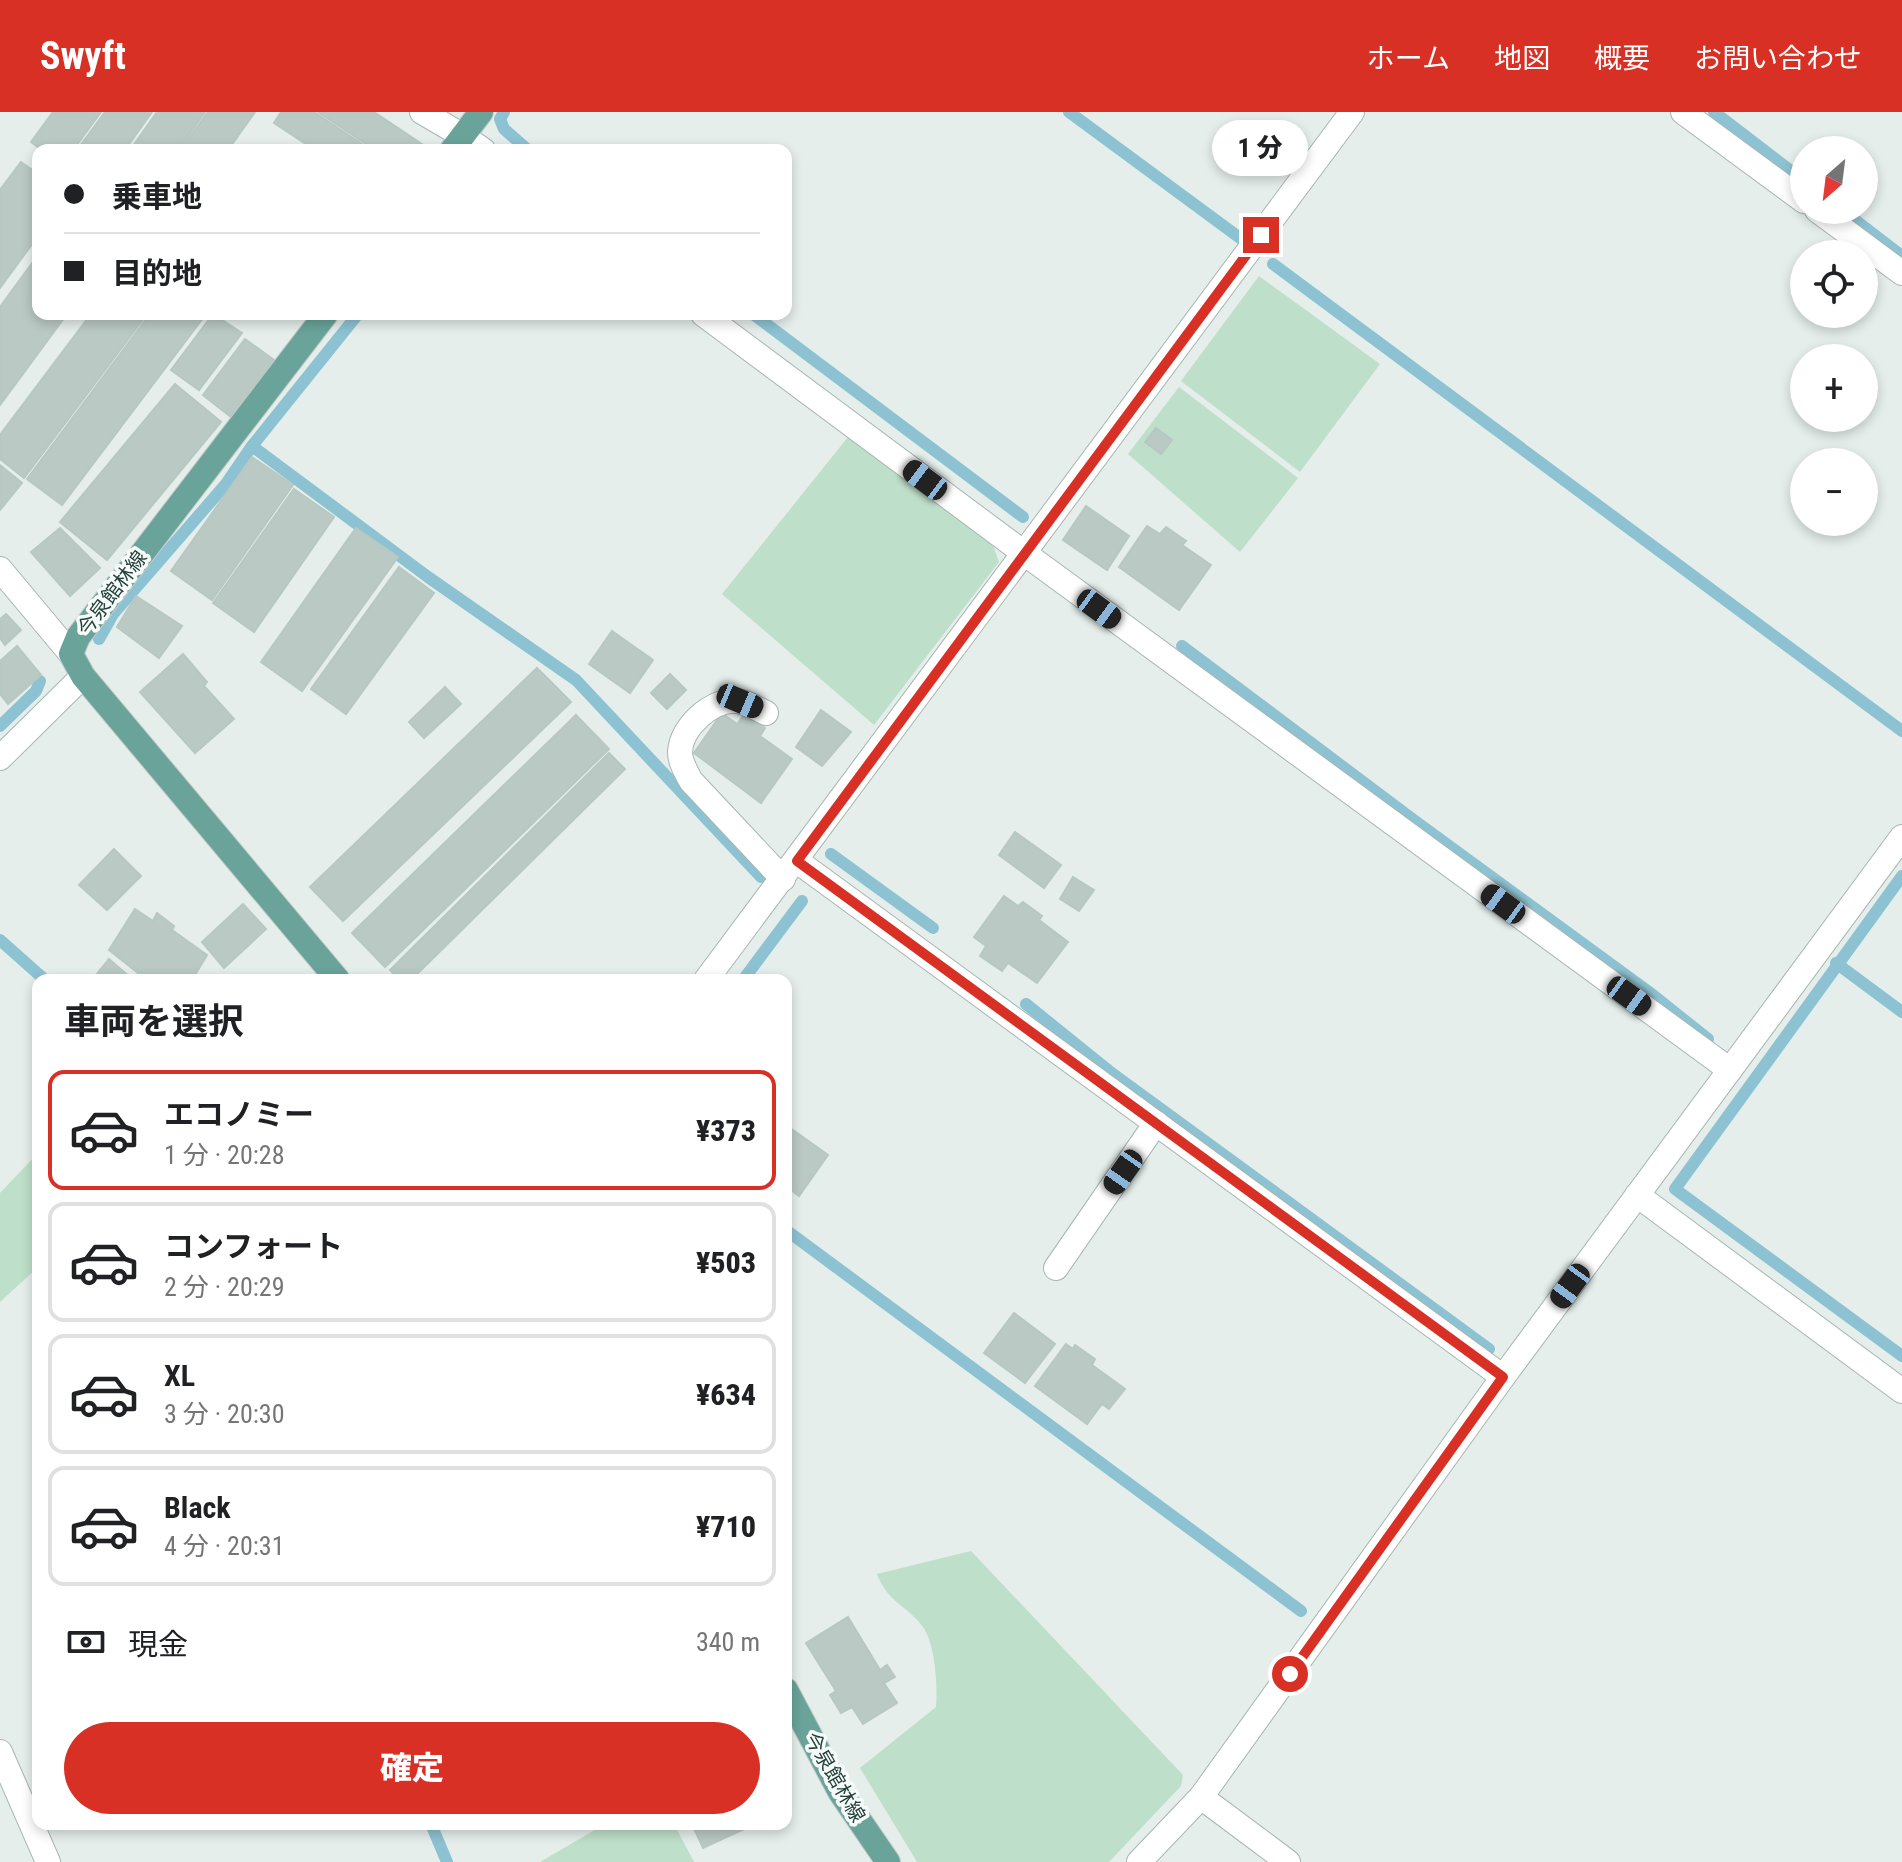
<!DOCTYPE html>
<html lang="ja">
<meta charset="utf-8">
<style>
:root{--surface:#fff;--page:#f2f2f2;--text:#202124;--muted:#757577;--line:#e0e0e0;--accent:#d93025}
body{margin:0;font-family:"Roboto Condensed","Noto Sans JP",sans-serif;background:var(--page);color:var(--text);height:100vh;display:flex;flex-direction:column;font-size:30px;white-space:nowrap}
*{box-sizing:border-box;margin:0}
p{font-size:26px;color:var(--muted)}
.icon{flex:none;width:44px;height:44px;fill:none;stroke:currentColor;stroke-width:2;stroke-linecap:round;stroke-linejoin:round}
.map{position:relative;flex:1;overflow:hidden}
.drawer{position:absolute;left:32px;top:862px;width:760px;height:856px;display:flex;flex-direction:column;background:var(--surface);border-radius:16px;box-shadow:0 4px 12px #0003}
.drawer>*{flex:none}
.guide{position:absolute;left:32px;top:32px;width:760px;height:176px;border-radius:16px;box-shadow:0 4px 12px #0003;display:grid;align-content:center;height:176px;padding:0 32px;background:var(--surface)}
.needle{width:52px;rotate:208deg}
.fabs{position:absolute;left:1790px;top:24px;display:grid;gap:16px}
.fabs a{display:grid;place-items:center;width:88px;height:88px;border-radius:50%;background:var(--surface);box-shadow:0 4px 12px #0003;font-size:40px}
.end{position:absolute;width:36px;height:36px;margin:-18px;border:10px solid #d93025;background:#fff;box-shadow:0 0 0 4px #fff}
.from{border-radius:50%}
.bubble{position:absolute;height:56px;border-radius:28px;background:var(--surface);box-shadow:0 4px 12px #0003;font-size:26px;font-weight:800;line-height:56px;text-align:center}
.car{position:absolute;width:24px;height:48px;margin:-24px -12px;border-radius:10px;box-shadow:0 0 6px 2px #0007;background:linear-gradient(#222 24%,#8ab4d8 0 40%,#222 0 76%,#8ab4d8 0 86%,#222 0)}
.guide b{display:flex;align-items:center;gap:28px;height:76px;font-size:30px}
.guide b+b{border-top:2px solid var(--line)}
.guide i{width:20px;height:20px;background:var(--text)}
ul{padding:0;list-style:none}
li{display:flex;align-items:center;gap:24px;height:120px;margin:0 16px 12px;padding:0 16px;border:4px solid var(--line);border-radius:16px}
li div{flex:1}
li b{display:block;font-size:30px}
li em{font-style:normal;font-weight:800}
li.on{border-color:var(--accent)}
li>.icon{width:72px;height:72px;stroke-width:1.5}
h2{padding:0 32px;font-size:36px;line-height:96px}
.pay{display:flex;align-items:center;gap:20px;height:88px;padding:0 32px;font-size:30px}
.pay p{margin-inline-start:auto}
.action{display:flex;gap:16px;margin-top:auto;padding:16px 32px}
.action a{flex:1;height:92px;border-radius:48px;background:var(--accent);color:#fff;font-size:32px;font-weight:800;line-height:92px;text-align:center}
header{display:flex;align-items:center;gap:48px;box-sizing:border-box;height:112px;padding:0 40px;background:var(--accent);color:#fff}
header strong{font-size:38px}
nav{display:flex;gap:44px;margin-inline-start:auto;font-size:28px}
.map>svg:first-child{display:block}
.green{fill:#bedfc9}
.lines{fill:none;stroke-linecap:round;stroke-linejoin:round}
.stream{stroke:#8dc2d2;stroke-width:12}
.building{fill:#bac9c4;stroke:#b7c8c2;stroke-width:2}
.minor-casing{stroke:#a7b6b3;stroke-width:26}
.major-casing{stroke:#c2cac8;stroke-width:26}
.minor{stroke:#fff;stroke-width:24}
.major{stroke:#69a399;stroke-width:24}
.route{stroke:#d93025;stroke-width:10}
.labels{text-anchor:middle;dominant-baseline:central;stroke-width:7;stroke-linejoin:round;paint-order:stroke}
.street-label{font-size:20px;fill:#24403b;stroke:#f6faf8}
</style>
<header>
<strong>Swyft</strong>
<nav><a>ホーム</a><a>地図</a><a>概要</a><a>お問い合わせ</a></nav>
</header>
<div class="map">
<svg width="1902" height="1750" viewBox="0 0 1902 1750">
<rect width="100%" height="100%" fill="#e5eeeb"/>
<!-- green -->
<g class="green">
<path d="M1259,164L1380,252L1300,360L1181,269Z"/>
<path d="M1179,275L1298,366L1240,440L1128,342Z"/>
<path d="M848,325L993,433L999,450L874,613L722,482Z"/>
<path d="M38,1041V1155L0,1190V1081Z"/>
<path d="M971,1439L1183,1663L1181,1674L1109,1750H917L860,1656L936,1595C938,1574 935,1532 923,1515C907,1493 888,1491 877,1462Z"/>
<path d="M605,1712H674L694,1750H540Z"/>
</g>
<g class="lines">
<!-- stream -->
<g class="stream">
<path d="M504,0L500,7L504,17L528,38"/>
<path d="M1069,0L1240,126"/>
<path d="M1714,0L1804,69"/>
<path d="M1842,98L1902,144"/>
<path d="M1273,152L1902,619"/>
<path d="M753,202L1023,405"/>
<path d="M252,334L428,465L576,568L761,765"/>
<path d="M99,527L113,502L226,372L252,334L358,202"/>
<path d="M1182,534L1415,709L1649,880L1708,927"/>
<path d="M0,614L36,579L40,569"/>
<path d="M831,742L933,816"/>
<path d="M1902,764L1675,1077L1902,1244"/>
<path d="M0,828L45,868"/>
<path d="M1836,851L1902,900"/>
<path d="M743,868L802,789"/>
<path d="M1026,892L1109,959L1489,1237"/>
<path d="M786,1118L1301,1499"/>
<path d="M431,1712L447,1750"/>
</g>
</g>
<!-- building -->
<g class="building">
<path d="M53,0H101L73,38H42L31,30Z"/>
<path d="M105,0H152L125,38H77Z"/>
<path d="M157,0H205L178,38H130Z"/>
<path d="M208,0H255L228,38H180Z"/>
<path d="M281,0H314L371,38H315L274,11Z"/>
<path d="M318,0H374L428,36L427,38H375Z"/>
<path d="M21,50L38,62V124L0,176V78Z"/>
<path d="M38,143V202H67L0,293V195Z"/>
<path d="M91,202H147L24,366L0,347V323Z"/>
<path d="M150,202H206L62,393L27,367Z"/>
<path d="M213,202L242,221L199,278L171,258Z"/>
<path d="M245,227L274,248L231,305L203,283Z"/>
<path d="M175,272L221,310L107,448L60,410Z"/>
<path d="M1156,316L1172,328L1161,342L1145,330Z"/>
<path d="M252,345L293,373L212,488L171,459Z"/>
<path d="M0,353L22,371L0,398Z"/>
<path d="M294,377L334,405L254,520L213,491Z"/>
<path d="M1086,394L1129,424L1107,458L1063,428Z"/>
<path d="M1147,414L1160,422L1166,415L1186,429L1182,433L1211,453L1179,498L1119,455Z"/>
<path d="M60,416L100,456L70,484L31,440Z"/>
<path d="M356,416L398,445L302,579L261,550Z"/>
<path d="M399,455L434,481L346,602L311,577Z"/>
<path d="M136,484L182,514L159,546L117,515Z"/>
<path d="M6,502L21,518L5,533L0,526V507Z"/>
<path d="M612,519L653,548L630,581L589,552Z"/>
<path d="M17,534L41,563L8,592L0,582V549Z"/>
<path d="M183,542L207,570L204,574L234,607L195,641L140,580Z"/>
<path d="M537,556L571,590L343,809L310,775Z"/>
<path d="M670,562L686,578L667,597L651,581Z"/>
<path d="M445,575L461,592L424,626L409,610Z"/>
<path d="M821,598L851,620L822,654L796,635Z"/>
<path d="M722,601L737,612L744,603L765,616L760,624L792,647L761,691L694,641Z"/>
<path d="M576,603L609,637L385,855L352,821Z"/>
<path d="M609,641L625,657L411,868H399L390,858Z"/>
<path d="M1015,720L1061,753L1044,776L999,743Z"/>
<path d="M114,737L141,764L107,798L79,773Z"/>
<path d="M1073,765L1094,778L1079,799L1060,787Z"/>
<path d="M1004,784L1018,794L1023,790L1042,804L1039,808L1068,830L1037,871L1008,851L1002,859L980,844L986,834L974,825Z"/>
<path d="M243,792L266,817L224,856L202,830Z"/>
<path d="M135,797L153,809L157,801L174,814L172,818L207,843L192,868L180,864L177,868H147L109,838Z"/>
<path d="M109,847L131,866L130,868H102L96,863Z"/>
<path d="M786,1013L828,1043L799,1084L786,1074Z"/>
<path d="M1014,1201L1055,1232L1025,1271L984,1241Z"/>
<path d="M1066,1232L1073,1237L1075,1233L1095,1247L1092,1253L1125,1277L1109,1297L1102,1292L1087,1312L1035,1274Z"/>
<path d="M848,1505L880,1558L887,1553L895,1565L884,1571L897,1591L863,1612L852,1595L841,1601L830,1583L836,1579L806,1531Z"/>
<path d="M692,1712H755L703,1736Z"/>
</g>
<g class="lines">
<!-- minor casing -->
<g class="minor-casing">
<g id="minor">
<path d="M422,0L463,24L483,38"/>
<path d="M1683,0L1804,89"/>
<path d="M1817,98L1902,161"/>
<path d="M703,202L1024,441L1730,958"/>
<path d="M0,457L71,542"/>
<path d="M766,601C757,597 747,590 737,589C712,587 681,615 680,640C680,650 686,660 691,669L783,767"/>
<path d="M0,646L83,564"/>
<path d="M797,749L1503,1265"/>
<path d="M706,868L1352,0"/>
<path d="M1637,1083L1902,1279"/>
<path d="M1056,1156L1156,1011"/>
<path d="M0,1640L48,1750"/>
<path d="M1201,1685L1288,1750"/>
<path d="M1139,1750L1201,1685L1503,1265L1902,725"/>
</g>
</g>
<!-- major casing -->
<g class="major-casing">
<g id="major">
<path d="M452,38L481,0"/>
<path d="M326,202L78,525L71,542L83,564L338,868"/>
<path d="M786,1578L840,1680L888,1750"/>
</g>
</g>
<!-- minor -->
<use href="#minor" class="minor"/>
<!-- major -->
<use href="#major" class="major"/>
</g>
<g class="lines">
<!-- route -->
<path class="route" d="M1261,123L797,749L1503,1265L1290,1562"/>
</g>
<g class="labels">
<!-- street labels -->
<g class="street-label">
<text transform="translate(112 481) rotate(-53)">今泉館林線</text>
<text transform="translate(835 1665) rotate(60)">今泉館林線</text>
</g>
</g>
</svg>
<div class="fabs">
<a><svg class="needle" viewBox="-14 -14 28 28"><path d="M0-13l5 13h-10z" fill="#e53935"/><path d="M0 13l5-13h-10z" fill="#757577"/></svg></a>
<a><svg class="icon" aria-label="locate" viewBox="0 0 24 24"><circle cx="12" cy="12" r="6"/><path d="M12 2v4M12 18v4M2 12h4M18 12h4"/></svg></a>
<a>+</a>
<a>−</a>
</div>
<i class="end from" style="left:1290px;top:1562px"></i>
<i class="end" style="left:1261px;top:123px"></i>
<div class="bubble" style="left:1212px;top:8px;width:96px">1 分</div>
<i class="car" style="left:925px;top:368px;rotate:307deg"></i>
<i class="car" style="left:1099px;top:497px;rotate:126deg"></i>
<i class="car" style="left:740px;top:589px;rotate:113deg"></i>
<i class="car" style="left:1503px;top:792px;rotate:306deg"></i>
<i class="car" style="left:1629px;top:884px;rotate:126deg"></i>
<i class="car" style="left:1123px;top:1060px;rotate:215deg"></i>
<i class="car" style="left:1570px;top:1174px;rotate:216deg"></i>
<div class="guide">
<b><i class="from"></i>乗車地</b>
<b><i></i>目的地</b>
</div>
<section class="drawer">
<h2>車両を選択</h2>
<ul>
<li class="on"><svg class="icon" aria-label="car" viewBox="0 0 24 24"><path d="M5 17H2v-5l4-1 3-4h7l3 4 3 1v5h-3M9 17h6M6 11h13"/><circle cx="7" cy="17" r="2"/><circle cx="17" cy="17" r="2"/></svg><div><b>エコノミー</b><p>1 分 · 20:28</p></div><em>¥373</em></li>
<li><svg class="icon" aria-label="car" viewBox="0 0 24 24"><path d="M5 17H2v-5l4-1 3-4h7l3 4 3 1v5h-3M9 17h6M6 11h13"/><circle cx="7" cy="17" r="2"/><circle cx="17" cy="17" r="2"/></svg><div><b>コンフォート</b><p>2 分 · 20:29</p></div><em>¥503</em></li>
<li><svg class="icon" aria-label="car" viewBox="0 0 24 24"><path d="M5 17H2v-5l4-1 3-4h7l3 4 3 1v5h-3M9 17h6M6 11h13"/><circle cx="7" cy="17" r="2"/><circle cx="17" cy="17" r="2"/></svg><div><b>XL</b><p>3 分 · 20:30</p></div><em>¥634</em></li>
<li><svg class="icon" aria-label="car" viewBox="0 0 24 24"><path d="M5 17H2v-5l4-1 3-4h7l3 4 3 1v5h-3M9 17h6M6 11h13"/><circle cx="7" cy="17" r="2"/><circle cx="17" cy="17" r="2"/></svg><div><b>Black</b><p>4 分 · 20:31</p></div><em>¥710</em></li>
</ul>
<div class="pay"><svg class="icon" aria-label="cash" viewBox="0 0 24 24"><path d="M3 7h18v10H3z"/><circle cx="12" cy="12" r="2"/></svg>現金<p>340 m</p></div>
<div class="action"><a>確定</a></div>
</section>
</div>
